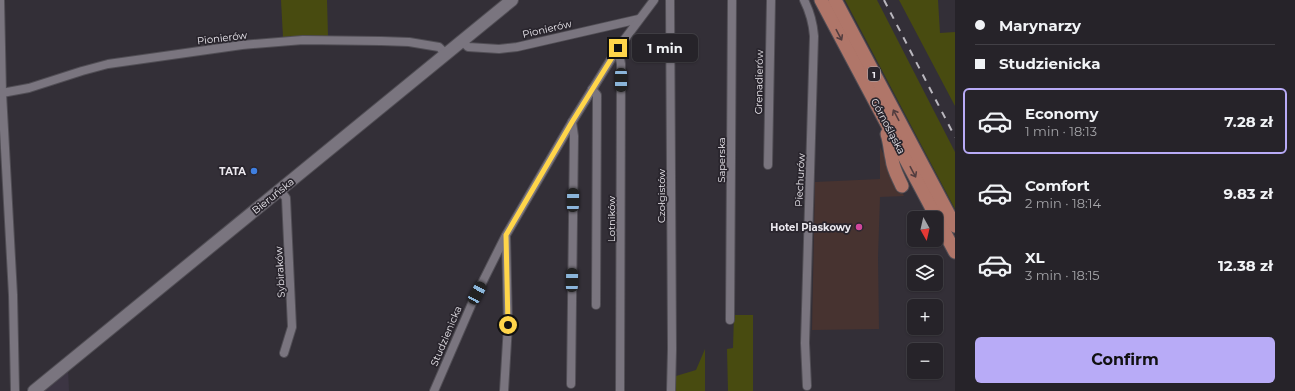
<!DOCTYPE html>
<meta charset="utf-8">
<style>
:root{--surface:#262329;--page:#322f35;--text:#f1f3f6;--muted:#a4a4a8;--line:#424046;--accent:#b8abf7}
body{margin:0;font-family:Montserrat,sans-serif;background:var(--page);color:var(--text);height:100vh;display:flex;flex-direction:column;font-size:15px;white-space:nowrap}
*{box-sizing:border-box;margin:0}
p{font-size:13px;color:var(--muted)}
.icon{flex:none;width:22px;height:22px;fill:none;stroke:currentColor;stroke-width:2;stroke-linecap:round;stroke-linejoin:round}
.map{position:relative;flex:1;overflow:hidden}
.panel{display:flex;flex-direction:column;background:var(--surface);width:340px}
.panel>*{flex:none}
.banner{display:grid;align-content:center;height:88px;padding:0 20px;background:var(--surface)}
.needle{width:26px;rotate:172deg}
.buttons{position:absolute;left:907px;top:211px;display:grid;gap:8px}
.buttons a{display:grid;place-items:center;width:36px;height:36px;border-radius:6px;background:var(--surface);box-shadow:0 1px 3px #0004,0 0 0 1px var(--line);font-size:20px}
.end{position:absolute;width:18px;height:18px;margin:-9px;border:5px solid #ffd54a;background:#111;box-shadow:0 0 0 2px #111}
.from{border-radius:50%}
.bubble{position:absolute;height:28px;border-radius:6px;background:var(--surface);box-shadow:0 1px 3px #0004,0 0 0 1px var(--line);font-size:13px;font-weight:700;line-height:28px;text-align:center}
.car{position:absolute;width:12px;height:24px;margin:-12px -6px;border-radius:5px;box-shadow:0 0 3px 1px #0007;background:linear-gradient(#222 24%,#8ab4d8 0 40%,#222 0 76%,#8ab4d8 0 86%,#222 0)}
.banner b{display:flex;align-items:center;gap:14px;height:38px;font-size:15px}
.banner b+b{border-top:1px solid var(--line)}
.banner i{width:10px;height:10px;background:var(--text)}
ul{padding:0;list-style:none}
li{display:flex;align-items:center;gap:12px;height:66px;margin:0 8px 6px;padding:0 12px;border:2px solid transparent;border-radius:6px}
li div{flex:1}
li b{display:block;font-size:15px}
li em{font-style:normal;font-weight:700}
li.selected{border-color:var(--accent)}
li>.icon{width:36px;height:36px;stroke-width:1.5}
.cta{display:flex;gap:8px;margin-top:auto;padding:8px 20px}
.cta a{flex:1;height:46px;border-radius:6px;background:var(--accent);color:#111;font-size:16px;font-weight:700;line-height:46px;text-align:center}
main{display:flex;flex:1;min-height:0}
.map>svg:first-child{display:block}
.commercial{fill:#473330}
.built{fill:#3c3543}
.green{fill:#484b10}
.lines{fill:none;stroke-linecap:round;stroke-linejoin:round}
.minor-casing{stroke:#514e55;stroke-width:10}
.secondary-casing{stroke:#514e55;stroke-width:14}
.primary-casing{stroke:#514e55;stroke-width:15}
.minor{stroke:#7a757f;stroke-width:8}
.secondary{stroke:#7a757f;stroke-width:12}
.primary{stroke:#b07669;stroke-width:13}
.rail{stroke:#bab7be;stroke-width:2;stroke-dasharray:7 7;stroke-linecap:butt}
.oneway{stroke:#523d3f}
.route{stroke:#ffd54a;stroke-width:5}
.shop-dot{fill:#3f7fe0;stroke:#29252d;stroke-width:1.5}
.hotel-dot{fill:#d1479c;stroke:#29252d;stroke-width:1.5}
.labels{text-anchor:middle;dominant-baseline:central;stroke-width:3.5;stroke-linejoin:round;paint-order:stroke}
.shield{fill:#29252d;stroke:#b2aeb5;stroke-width:1}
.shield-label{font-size:9px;font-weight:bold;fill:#ece9ef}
.street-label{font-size:10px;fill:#ece9ef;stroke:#29252d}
.poi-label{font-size:10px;font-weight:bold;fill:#ece9ef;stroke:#29252d;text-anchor:end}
</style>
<main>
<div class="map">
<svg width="955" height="391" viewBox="0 0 955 391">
<rect width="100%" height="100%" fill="#332f37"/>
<!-- commercial -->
<path class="commercial" d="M880,147L904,196L880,197L878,257L879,329L812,330L815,182L880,179Z"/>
<!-- built -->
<path class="built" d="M68,368L69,391H40Z"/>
<!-- green -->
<g class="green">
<path d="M281,0H327L328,36L283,37Z"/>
<path d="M845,0H877L955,152V209Z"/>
<path d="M899,0H938L940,33L955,32V106Z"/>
<path d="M734,315H753V391H728L727,349L733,348Z"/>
<path d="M705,349V391H676V376L696,370Z"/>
</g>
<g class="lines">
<!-- minor casing -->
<g class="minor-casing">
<g id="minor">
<path d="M0,0L2,93L13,295L15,391"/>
<path d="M670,0L672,349L671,391"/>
<path d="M804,0C810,12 813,23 814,36L805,343L807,386"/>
<path d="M462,41L468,47L499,49L517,47L639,19"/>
<path d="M618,48L621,64L620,391"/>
<path d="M592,89L597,95L596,305"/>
<path d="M2,93L29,88L82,71L108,64L242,45L303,40L381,41L409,42L439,47L446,54"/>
<path d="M768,165L771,0"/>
<path d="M280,190L286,198L292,327L284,353"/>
<path d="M730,320L732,0"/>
<path d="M571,384L574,136L572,122"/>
<path d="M434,391L473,301L506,235L572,122L618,48L654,0"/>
<path d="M504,391L508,325L506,236"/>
</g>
</g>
<!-- secondary casing -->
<g class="secondary-casing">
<path id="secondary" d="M34,391L512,0"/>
</g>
<!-- primary casing -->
<g class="primary-casing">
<g id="primary">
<path d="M821,0L955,252"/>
<path d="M835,0L955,226"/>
<path d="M887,134C890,143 890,151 892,159C893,169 898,177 902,186"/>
</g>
</g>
<!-- minor -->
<use href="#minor" class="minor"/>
<!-- secondary -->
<use href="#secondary" class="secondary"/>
<!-- primary -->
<use href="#primary" class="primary"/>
<!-- rail -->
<path class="rail" d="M884,0L955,137"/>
</g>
<!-- one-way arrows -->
<defs><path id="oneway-shaft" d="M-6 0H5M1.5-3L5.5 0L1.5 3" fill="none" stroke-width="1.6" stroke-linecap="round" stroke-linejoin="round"/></defs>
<g class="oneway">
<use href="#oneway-shaft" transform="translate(839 35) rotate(62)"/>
<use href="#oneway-shaft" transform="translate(896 115) rotate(-118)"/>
<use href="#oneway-shaft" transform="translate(913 172) rotate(62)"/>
</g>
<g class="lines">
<!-- route -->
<path class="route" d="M508,325L506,235L572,122L618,48"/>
</g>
<!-- markers -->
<circle class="shop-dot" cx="254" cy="171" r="4"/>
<circle class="hotel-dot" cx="859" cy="227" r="4"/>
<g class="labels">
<!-- shield labels -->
<rect class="shield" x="868" y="67" width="12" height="14" rx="3"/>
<g class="shield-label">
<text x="874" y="74">1</text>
</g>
<!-- street labels -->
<g class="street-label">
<text transform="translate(547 29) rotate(-13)">Pionierów</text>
<text transform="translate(222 38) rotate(-7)">Pionierów</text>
<text transform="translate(759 82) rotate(-89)">Grenadierów</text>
<text transform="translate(888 126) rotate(62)">Górnośląska</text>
<text transform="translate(721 160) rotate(-90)">Saperska</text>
<text transform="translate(800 180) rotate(-87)">Piechurów</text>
<text transform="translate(273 196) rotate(-39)">Bieruńska</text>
<text transform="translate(661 196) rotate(-90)">Czołgistów</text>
<text transform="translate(611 219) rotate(-90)">Lotników</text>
<text transform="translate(280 272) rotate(-93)">Sybiraków</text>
<text transform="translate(446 336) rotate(-67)">Studzienicka</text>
</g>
<!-- poi labels -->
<g class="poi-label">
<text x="246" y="171">TATA</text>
<text x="851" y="227">Hotel Piaskowy</text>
</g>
</g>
</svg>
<div class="buttons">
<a><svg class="needle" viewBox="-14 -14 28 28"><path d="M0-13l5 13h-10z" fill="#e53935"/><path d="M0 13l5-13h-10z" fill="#a4a4a8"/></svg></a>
<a><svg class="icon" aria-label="layers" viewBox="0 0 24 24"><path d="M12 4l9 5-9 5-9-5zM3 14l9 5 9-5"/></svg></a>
<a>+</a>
<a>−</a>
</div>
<i class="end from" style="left:508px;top:325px"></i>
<i class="end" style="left:618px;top:48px"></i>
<div class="bubble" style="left:632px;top:34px;width:66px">1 min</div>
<i class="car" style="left:621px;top:80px;rotate:180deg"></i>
<i class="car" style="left:573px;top:200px;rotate:1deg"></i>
<i class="car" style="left:572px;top:280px;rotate:1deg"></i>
<i class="car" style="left:477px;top:293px;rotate:28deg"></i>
</div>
<section class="panel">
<div class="banner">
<b><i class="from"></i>Marynarzy</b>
<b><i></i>Studzienicka</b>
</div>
<ul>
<li class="selected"><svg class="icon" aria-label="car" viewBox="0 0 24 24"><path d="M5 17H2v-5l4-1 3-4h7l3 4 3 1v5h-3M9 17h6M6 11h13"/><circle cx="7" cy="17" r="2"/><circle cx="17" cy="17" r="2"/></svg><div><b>Economy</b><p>1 min · 18:13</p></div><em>7.28 zł</em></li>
<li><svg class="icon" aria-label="car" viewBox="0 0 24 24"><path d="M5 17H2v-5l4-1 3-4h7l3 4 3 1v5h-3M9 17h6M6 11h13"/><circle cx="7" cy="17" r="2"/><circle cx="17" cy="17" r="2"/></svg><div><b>Comfort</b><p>2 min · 18:14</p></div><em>9.83 zł</em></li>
<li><svg class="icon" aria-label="car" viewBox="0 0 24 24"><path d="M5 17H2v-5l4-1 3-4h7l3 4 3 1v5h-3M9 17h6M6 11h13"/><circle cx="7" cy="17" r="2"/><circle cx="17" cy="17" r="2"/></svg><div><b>XL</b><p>3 min · 18:15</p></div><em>12.38 zł</em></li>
</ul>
<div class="cta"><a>Confirm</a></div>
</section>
</main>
